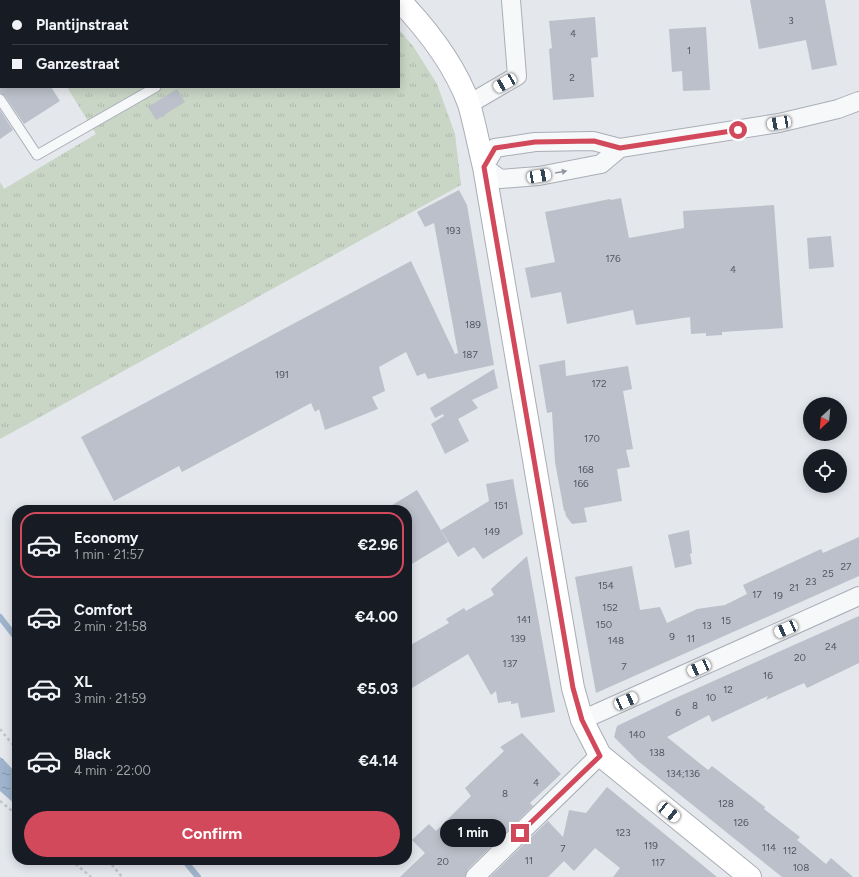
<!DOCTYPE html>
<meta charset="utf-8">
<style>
:root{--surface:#171b24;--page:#20242c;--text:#f1f3f6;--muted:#9ea1a6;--line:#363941;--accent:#d1495b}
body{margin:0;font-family:Figtree,sans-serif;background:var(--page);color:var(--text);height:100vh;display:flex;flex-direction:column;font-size:15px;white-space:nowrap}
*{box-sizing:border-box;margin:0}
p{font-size:13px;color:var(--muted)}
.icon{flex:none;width:22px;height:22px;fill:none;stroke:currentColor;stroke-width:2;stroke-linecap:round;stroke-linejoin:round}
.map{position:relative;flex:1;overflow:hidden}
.sheet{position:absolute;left:12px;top:505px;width:400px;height:360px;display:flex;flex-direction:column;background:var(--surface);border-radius:16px;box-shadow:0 2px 10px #0003}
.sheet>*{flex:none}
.top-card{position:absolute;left:0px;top:0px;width:400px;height:88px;box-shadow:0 2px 10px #0003;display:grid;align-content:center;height:88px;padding:0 12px;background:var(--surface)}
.needle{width:26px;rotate:206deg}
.buttons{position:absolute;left:803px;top:397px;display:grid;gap:8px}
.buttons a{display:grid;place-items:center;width:44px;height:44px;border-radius:50%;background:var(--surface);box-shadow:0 2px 10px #0003;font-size:20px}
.end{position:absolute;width:18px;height:18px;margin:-9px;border:5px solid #d1495b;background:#fff;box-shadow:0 0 0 2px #fff}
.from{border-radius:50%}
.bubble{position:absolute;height:28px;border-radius:14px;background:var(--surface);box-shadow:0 2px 10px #0003;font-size:13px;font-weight:700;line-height:28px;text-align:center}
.car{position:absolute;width:12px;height:24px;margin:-12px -6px;border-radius:5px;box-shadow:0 0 3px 1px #0007;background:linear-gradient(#fff 24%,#345 0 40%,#fff 0 76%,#345 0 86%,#fff 0)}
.top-card b{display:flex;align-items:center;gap:14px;height:38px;font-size:15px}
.top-card b+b{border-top:1px solid var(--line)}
.top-card i{width:10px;height:10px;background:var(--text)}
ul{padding:7px 0 0;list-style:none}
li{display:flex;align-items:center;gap:12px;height:66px;margin:0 8px 6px;padding:0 4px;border:2px solid transparent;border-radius:16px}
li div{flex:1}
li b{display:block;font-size:15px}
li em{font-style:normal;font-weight:700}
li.current{border-color:var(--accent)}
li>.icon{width:36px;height:36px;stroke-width:1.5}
.primary-button{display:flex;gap:8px;margin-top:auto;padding:8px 12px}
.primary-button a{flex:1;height:46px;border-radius:24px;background:var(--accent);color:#fff;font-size:16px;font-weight:700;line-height:46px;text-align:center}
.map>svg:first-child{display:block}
.grass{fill:url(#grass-tufts)}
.water{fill:url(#water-ripples)}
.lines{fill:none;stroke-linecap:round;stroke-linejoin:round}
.stream{stroke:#9fb4cc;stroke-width:6}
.building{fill:#bbc0ca}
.service-casing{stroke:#a9aeb7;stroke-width:11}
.minor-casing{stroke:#a9aeb7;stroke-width:20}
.secondary-casing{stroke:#a9aeb7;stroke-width:24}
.path{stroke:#c2c5cb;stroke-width:2.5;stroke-dasharray:3 3;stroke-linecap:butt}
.service{stroke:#f7f8fa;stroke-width:9}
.minor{stroke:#f7f8fa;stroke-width:18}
.secondary{stroke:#fff;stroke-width:22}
.oneway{fill:#9196a0}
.route{stroke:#d1495b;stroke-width:5}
.labels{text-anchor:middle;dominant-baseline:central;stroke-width:3.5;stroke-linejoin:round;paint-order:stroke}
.number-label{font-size:10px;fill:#4f5766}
</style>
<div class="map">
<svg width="859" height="877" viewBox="0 0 859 877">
<defs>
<pattern id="grass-tufts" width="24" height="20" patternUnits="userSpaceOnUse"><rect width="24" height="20" fill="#c9d6c5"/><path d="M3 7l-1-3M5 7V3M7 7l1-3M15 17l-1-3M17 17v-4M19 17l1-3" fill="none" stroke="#adb8ab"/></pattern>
<pattern id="water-ripples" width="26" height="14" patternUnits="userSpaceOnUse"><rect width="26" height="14" fill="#9fb4cc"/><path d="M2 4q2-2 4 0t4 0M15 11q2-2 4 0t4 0" fill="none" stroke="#8293a7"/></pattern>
</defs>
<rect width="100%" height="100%" fill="#e4e7ec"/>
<!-- grass -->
<g class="grass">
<path d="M0,0H119L120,1H1L0,14Z"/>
<path d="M399,30L413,46L437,84L455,134L461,185L0,439V182L4,189L96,134L67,87H399Z"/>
</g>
<!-- water -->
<path class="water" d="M0,757L3,759L17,774V806L0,791Z"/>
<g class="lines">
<!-- stream -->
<g class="stream">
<path d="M0,617L17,639"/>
<path d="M184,860L198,877"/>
</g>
</g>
<!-- building -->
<g class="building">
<path d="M750,0H825L837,65L812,70L806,40L759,49Z"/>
<path d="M595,17L598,57L591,58L594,97L553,100L549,49L552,48L549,21Z"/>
<path d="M706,27L710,90L683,91L682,71L672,72L669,29Z"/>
<path d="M0,87H51L60,101L24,124L5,96L0,93Z"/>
<path d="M177,89L185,102L156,120L148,107Z"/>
<path d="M0,110L13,130L0,139Z"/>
<path d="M459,190L467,205L494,365L428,379L425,373L417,376L406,352L379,367L385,391L372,397L378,409L325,430L319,409L315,412L311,403L182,472L179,466L114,501L81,437L411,261L455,354L458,353L434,223L425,227L417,212Z"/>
<path d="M621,198L629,238L684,228L683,211L774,205L783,328L722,332V335L706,336V333L691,334L690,317L636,325L633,310L567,324L561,292L531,298L525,268L555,262L545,212L610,199L611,200Z"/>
<path d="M831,236L834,267L809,269L807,238Z"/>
<path d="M565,360L566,376L628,366L632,389L623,391L633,449L626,450L630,467L617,469L622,501L584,508L587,522L572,524L566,516L565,511H564L555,462L552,412L547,413L539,365Z"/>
<path d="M494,369L498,388L472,400L478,408L458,419L469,441L445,454L431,424L444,416L443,414L435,418L430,408Z"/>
<path d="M513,479L523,534L483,559L474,547L458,557L441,530L489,501L486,484Z"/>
<path d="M417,490L448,542L407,567V510H384Z"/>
<path d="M689,530L692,553L690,554L692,564L675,568L668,535Z"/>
<path d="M859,537V576L596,693L575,577L632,566L640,610L660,607L667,623L697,609L725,605L747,594L743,585L821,549L823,553Z"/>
<path d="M527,556L555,712L521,718L518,703L511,704V701L498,703L496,691L491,695L468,654L407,691V647L449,623L446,619L464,608L466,611L494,595L491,589Z"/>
<path d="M859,616V663L807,688L804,683L766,700L768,696L712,722L709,715L667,737L708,770L712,766L765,807L764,809L800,837L797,840L826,864L831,858L853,877H782L638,761L614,737L617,726L671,700Z"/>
<path d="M522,733L561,774L530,803L533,806L468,869L465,877H400L425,853L412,840L429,824L436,831L471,796L465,788L504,751L500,747Z"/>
<path d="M607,787L717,877H613L620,868L595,848L574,871L564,861L548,877H490L548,821L563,837L569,810L586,813Z"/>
</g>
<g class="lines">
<!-- service casing -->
<g class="service-casing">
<g id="service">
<path d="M297,1L298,0"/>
<path d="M0,99L37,155L156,87"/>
</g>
</g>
<!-- minor casing -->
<g class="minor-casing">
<g id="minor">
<path d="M469,104L517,76L511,0"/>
<path d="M620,148L601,164L539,176L500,179L484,167L495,148L535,142L593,141L620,148L779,123L838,109L859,101"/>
<path d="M582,720L859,596"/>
<path d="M475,877L600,755"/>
</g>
</g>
<!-- secondary casing -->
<g class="secondary-casing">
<path id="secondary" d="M399,0C427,29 455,66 469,104C475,125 479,147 484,167L573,688L582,720L600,755L750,877"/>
</g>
<!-- path -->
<g class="path">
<path d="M0,729L17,750"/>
<path d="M0,801L17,815"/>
<path d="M71,860L91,877"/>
<path d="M108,860L122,877"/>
</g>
<!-- service -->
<use href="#service" class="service"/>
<!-- minor -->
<use href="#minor" class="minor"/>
<!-- secondary -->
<use href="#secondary" class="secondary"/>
</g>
<!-- one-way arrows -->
<defs><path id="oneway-solid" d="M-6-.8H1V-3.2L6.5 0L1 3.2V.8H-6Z"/></defs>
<use class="oneway" href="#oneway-solid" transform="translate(561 172) rotate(-10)"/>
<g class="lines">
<!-- route -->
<path class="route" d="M520,833L600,756L582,720L573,688L484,167L495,148L535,142L594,141L620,148L738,130"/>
</g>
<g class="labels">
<!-- number labels -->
<g class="number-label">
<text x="791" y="20">3</text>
<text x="573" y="33">4</text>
<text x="689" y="50">1</text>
<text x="572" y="77">2</text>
<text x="453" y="230">193</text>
<text x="613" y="258">176</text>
<text x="733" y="269">4</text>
<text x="473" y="324">189</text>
<text x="470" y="354">187</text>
<text x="282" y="374">191</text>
<text x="599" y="383">172</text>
<text x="592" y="438">170</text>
<text x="586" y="469">168</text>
<text x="581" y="483">166</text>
<text x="501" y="505">151</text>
<text x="492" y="531">149</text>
<text x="846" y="566">27</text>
<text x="828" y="573">25</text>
<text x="811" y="581">23</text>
<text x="606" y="585">154</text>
<text x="794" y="587">21</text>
<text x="757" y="594">17</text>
<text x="778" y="595">19</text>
<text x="610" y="607">152</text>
<text x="524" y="619">141</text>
<text x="726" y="620">15</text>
<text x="604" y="624">150</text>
<text x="707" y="625">13</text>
<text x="672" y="636">9</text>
<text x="518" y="638">139</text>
<text x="691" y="638">11</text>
<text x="616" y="640">148</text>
<text x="831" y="646">24</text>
<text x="800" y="657">20</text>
<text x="510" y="663">137</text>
<text x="624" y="666">7</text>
<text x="768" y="675">16</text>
<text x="728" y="689">12</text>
<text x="711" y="697">10</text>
<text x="695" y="705">8</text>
<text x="678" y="712">6</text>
<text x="637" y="734">140</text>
<text x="657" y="752">138</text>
<text x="683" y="773">134;136</text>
<text x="536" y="782">4</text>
<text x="505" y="793">8</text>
<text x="726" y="803">128</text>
<text x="741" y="822">126</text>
<text x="623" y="832">123</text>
<text x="651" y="845">119</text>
<text x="769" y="847">114</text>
<text x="563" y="848">7</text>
<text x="790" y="850">112</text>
<text x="529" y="860">11</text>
<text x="443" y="861">20</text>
<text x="658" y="862">117</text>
<text x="801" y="867">108</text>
</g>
</g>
</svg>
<div class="buttons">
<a><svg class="needle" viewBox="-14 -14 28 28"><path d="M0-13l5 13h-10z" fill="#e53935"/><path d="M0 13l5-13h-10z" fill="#9ea1a6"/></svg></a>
<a><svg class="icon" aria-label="locate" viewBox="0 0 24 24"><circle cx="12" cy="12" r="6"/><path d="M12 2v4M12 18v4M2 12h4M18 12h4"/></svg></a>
</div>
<i class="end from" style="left:738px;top:130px"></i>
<i class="end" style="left:520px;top:833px"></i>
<div class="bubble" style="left:440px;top:819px;width:66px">1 min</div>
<i class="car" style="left:505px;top:83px;rotate:240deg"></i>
<i class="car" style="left:779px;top:123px;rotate:260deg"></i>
<i class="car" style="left:539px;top:176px;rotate:80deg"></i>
<i class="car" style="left:786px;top:629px;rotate:246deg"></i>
<i class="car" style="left:699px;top:668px;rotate:246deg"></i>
<i class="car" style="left:626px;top:701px;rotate:66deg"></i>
<i class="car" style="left:669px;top:812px;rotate:129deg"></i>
<div class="top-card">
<b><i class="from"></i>Plantijnstraat</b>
<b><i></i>Ganzestraat</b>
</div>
<section class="sheet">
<ul>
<li class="current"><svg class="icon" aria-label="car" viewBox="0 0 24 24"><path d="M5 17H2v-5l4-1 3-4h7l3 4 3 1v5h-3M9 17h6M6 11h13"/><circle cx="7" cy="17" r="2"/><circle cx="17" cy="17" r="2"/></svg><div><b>Economy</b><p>1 min · 21:57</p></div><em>€2.96</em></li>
<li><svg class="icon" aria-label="car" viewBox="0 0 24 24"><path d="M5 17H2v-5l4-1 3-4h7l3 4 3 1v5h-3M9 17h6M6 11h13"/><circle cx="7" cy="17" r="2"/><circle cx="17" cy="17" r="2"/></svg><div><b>Comfort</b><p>2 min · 21:58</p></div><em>€4.00</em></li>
<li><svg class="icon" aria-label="car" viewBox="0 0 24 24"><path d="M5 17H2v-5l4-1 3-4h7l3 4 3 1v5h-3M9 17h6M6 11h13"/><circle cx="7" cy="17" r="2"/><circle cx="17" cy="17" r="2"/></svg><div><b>XL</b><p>3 min · 21:59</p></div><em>€5.03</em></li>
<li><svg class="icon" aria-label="car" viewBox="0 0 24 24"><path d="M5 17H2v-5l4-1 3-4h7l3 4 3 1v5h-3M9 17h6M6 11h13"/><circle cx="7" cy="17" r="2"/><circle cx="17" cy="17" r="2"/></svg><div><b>Black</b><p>4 min · 22:00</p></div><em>€4.14</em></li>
</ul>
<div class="primary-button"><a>Confirm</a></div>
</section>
</div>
